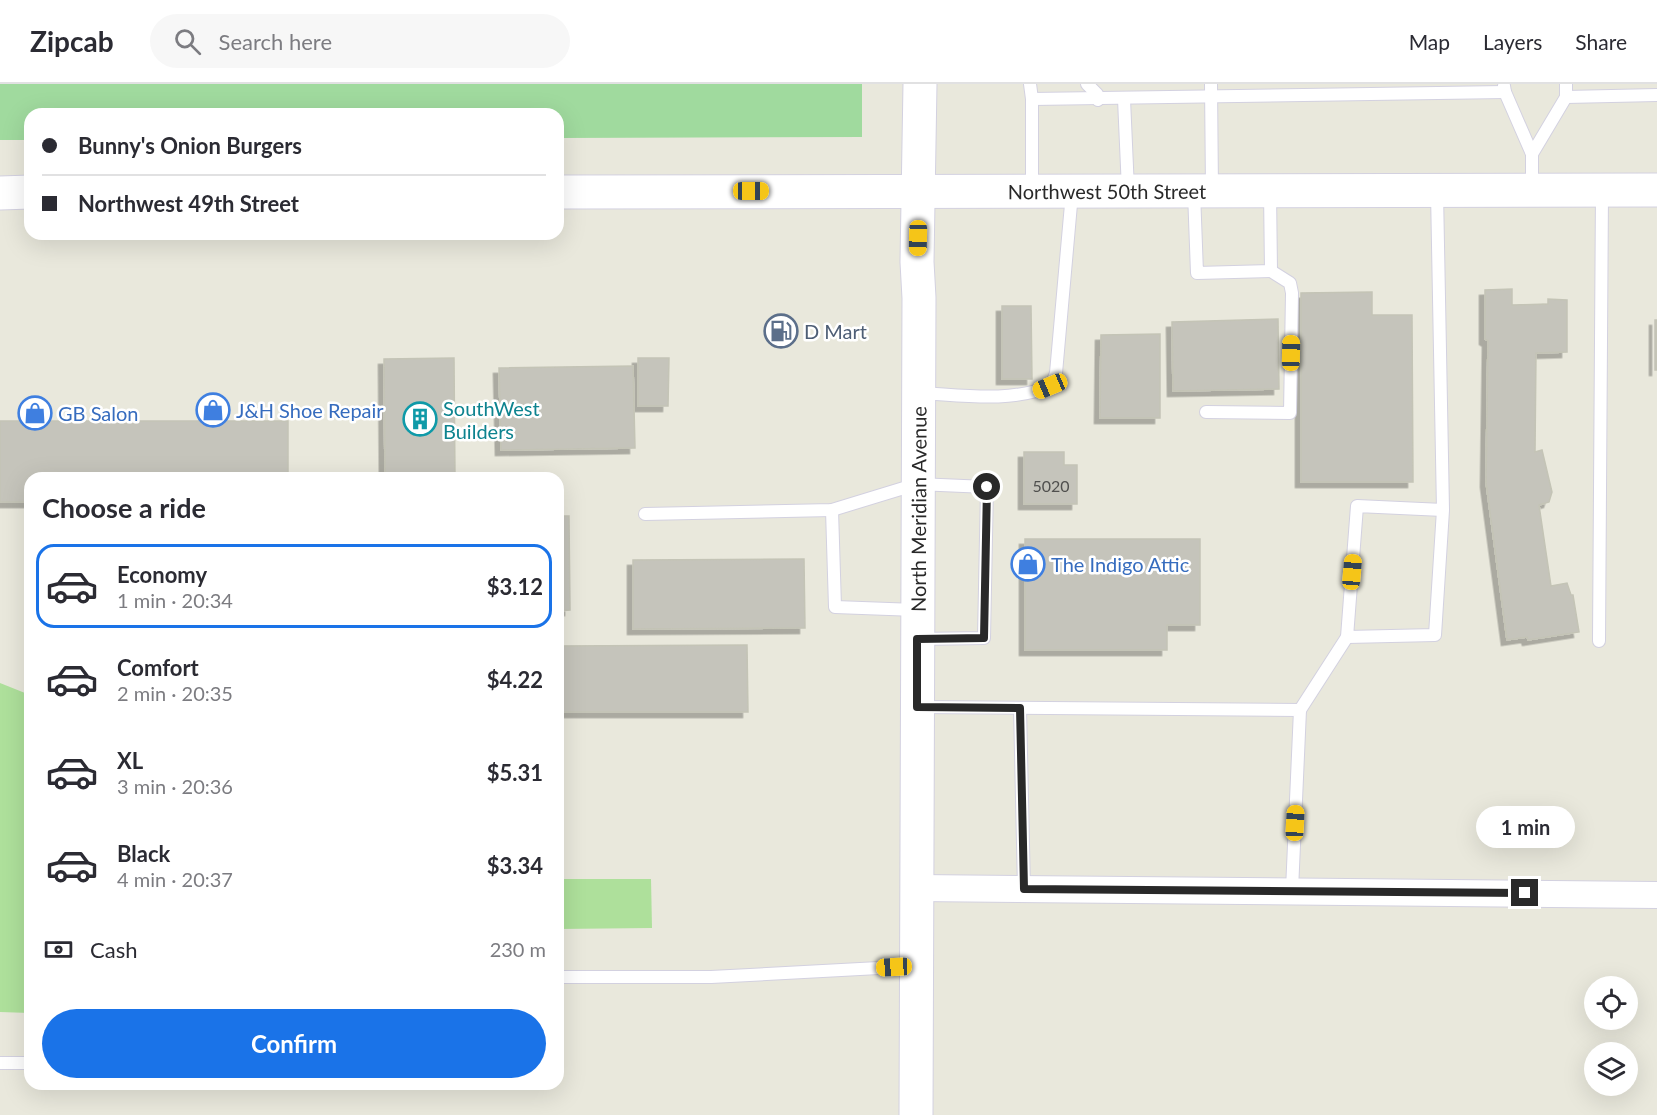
<!DOCTYPE html>
<meta charset="utf-8">
<style>
:root{--surface:#fff;--page:#f7f7f7;--text:#2b2b33;--muted:#7c7c81;--line:#e1e1e2;--accent:#1a73e8}
body{margin:0;font-family:Lato,sans-serif;background:var(--page);color:var(--text);height:100vh;display:flex;flex-direction:column;font-size:22px;white-space:nowrap}
*{box-sizing:border-box;margin:0}
p{font-size:20px;color:var(--muted)}
.icon{flex:none;width:33px;height:33px;fill:none;stroke:currentColor;stroke-width:2;stroke-linecap:round;stroke-linejoin:round}
.map{position:relative;flex:1;overflow:hidden}
.sheet{position:absolute;left:24px;top:388px;width:540px;height:618px;display:flex;flex-direction:column;background:var(--surface);border-radius:18px;box-shadow:0 6px 24px #0002}
.sheet>*{flex:none}
.hud{position:absolute;left:24px;top:24px;width:540px;height:132px;border-radius:18px;box-shadow:0 6px 24px #0002;display:grid;align-content:center;height:132px;padding:0 18px;background:var(--surface)}
.tools{position:absolute;left:1584px;top:892px;display:grid;gap:12px}
.tools a{display:grid;place-items:center;width:54px;height:54px;border-radius:50%;background:var(--surface);box-shadow:0 6px 24px #0002;font-size:30px}
.end{position:absolute;width:27px;height:27px;margin:-14px;border:8px solid #292929;background:#fff;box-shadow:0 0 0 3px #fff}
.from{border-radius:50%}
.bubble{position:absolute;height:42px;border-radius:21px;background:var(--surface);box-shadow:0 6px 24px #0002;font-size:20px;font-weight:700;line-height:42px;text-align:center}
.car{position:absolute;width:18px;height:36px;margin:-18px -9px;border-radius:8px;box-shadow:0 0 4px 2px #0007;background:linear-gradient(#f5c518 24%,#345 0 40%,#f5c518 0 76%,#345 0 86%,#f5c518 0)}
.hud b{display:flex;align-items:center;gap:21px;height:57px;font-size:22px}
.hud b+b{border-top:2px solid var(--line)}
.hud i{width:15px;height:15px;background:var(--text)}
ul{padding:0;list-style:none}
li{display:flex;align-items:center;gap:18px;height:84px;margin:0 12px 9px;padding:0 6px;border:3px solid transparent;border-radius:18px}
li div{flex:1}
li b{display:block;font-size:22px}
li em{font-style:normal;font-weight:700}
li.on{border-color:var(--accent)}
li>.icon{width:54px;height:54px;stroke-width:1.5}
h2{padding:0 18px;font-size:27px;line-height:72px}
.pay{display:flex;align-items:center;gap:15px;height:66px;padding:0 18px;font-size:22px}
.pay p{margin-inline-start:auto}
.button{display:flex;gap:12px;margin-top:auto;padding:12px 18px}
.button a{flex:1;height:69px;border-radius:36px;background:var(--accent);color:#fff;font-size:24px;font-weight:700;line-height:69px;text-align:center}
header{display:flex;align-items:center;gap:36px;box-sizing:border-box;height:84px;padding:0 30px;background:var(--surface);border-bottom:2px solid var(--line)}
header strong{font-size:28px}
nav{display:flex;gap:33px;margin-inline-start:auto;font-size:21px}
.search{width:420px;height:54px;background:var(--page);display:flex;align-items:center;gap:15px;box-sizing:border-box;padding:0 21px;border-radius:33px;color:var(--muted);font-size:22px}
.map>svg:first-child{display:block}
.green{fill:#a0da9e}
.pitch{fill:#aee09b}
.building{fill:#c5c4bb;stroke:#c4c4b6;stroke-width:1.5;filter:url(#shadow)}
.lines{fill:none;stroke-linecap:round;stroke-linejoin:round}
.service-casing{stroke:#d3d1e0;stroke-width:14}
.minor-casing{stroke:#d3d1e0;stroke-width:28}
.secondary-casing{stroke:#d3d1e0;stroke-width:35}
.service{stroke:#fff;stroke-width:12}
.minor{stroke:#fff;stroke-width:26}
.secondary{stroke:#fff;stroke-width:33}
.route{stroke:#292929;stroke-width:8}
.labels{text-anchor:middle;dominant-baseline:central;stroke-width:5;stroke-linejoin:round;paint-order:stroke}
.number-label{font-size:16px;fill:#50504e}
.street-label{font-size:20px;fill:#292929;stroke:#fff}
.service-label{font-size:20px;fill:#4e5e75;stroke:#fff;text-anchor:start}
.culture-label{font-size:20px;fill:#0d838f;stroke:#fff;text-anchor:start}
.shop-label{font-size:20px;fill:#366cbe;stroke:#fff;text-anchor:start}
</style>
<header>
<strong>Zipcab</strong>
<div class="search"><svg class="icon" aria-label="search" viewBox="0 0 24 24"><circle cx="10" cy="10" r="6"/><path d="M15 15l6 6"/></svg>Search here</div>
<nav><a>Map</a><a>Layers</a><a>Share</a></nav>
</header>
<div class="map">
<svg width="1657" height="1031" viewBox="0 0 1657 1031">
<defs>
<filter id="shadow"><feDropShadow dx="-5.5" dy="5.5" stdDeviation="0" flood-color="#0004"/></filter>
</defs>
<rect width="100%" height="100%" fill="#e9e8dc"/>
<!-- green -->
<path class="green" d="M0,0H862V53L558,54V30H30V56H0Z"/>
<!-- pitch -->
<g class="pitch">
<path d="M0,599L30,611V929L0,928Z"/>
<path d="M558,795H651L652,844L558,845Z"/>
</g>
<!-- building -->
<g class="building">
<path d="M1512,205V221L1548,220V215L1567,216V268L1536,269L1535,368L1542,366L1552,408L1549,418L1539,421L1551,502L1567,499L1571,511H1573L1579,548L1528,556L1527,553L1507,556L1486,398L1488,257L1485,255V206Z"/>
<path d="M1372,208V231H1412L1413,398H1301V209Z"/>
<path d="M1002,222H1031L1032,295H1002Z"/>
<path d="M1278,235L1279,305L1173,307L1172,238Z"/>
<rect x="1655" y="236" width="2" height="50"/>
<path d="M1160,250V334H1100L1101,251Z"/>
<path d="M454,274L455,394H385L384,275Z"/>
<path d="M638,274H669L668,322H638Z"/>
<path d="M633,282L635,364L501,366L499,284Z"/>
<path d="M0,337H288V394H30V418H0Z"/>
<path d="M1024,368H1064V381H1077V420H1024Z"/>
<path d="M558,432H569L570,526L558,527Z"/>
<path d="M1025,455H1200V541H1167V566H1025Z"/>
<path d="M804,475L805,544L633,545V476Z"/>
<path d="M747,561L748,628H558V562Z"/>
</g>
<g class="lines">
<!-- service casing -->
<g class="service-casing">
<g id="service">
<path d="M1030,0L1032,15V106"/>
<path d="M1087,0L1097,10L1098,16"/>
<path d="M1211,0L1212,106"/>
<path d="M1504,2L1505,8L1532,70V105"/>
<path d="M1566,13L1657,11"/>
<path d="M1032,15L1505,8"/>
<path d="M1124,15L1128,106"/>
<path d="M1532,70L1566,13V0"/>
<path d="M1194,108L1197,189L1271,187L1270,107"/>
<path d="M1437,108L1443,426L1435,551L1347,553L1357,422L1443,426"/>
<path d="M919,309C962,311 1010,319 1051,302L1056,289L1072,109"/>
<path d="M1206,328L1290,329L1292,209L1290,199L1271,187"/>
<path d="M832,426L835,523L916,526"/>
<path d="M645,430L832,426L917,400L987,403L984,554L918,555"/>
<path d="M1599,557L1602,107"/>
<path d="M919,623L1300,626L1292,806"/>
<path d="M1020,624L1024,805"/>
<path d="M1300,626L1347,553"/>
<path d="M558,893H711L916,882"/>
<path d="M0,979H30"/>
</g>
</g>
<!-- minor casing -->
<g class="minor-casing">
<path id="minor" d="M917,804L1657,811"/>
</g>
<!-- secondary casing -->
<g class="secondary-casing">
<g id="secondary">
<path id="s1" d="M558,108L1657,106"/>
<path d="M0,109L30,108"/>
<path id="s2" d="M916,1031L919,214L917,178L920,0"/>
</g>
</g>
<!-- service -->
<use href="#service" class="service"/>
<!-- minor -->
<use href="#minor" class="minor"/>
<!-- secondary -->
<use href="#secondary" class="secondary"/>
</g>
<g class="lines">
<!-- route -->
<path class="route" d="M987,403L984,554L917,555V623L1020,624L1024,805L1525,809"/>
</g>
<!-- icons -->
<defs>
<g id="fuel-ring" transform="scale(1.725)"><circle r="9.5" fill="#fff" stroke="#5c6f8a" stroke-width="1.5"/><path d="M-5.5-6h7V0h2V4h1.3V-2.5L3-4.5l.8-.8L6-3V5H2.5V1h-1V6h-7ZM-4.2-4.7v3.2H.2V-4.7Z" fill="#5c6f8a"/></g>
<g id="shop-ring" transform="scale(1.725)"><circle r="9.5" fill="#fff" stroke="#3f7fe0" stroke-width="1.5"/><path d="M-5-2.5h2.3a2.7 3.5 0 0 1 5.4 0H5L5.5 6h-11ZM-1.5-2.5h3a1.5 2.3 0 0 0-3 0Z" fill="#3f7fe0"/></g>
<g id="building-ring" transform="scale(1.725)"><circle r="9.5" fill="#fff" stroke="#0f9aa8" stroke-width="1.5"/><path d="M-4-6H4V6H1V3H-1V6H-4ZM-2.5-4.3h1.7v1.8h-1.7ZM.8-4.3h1.7v1.8H.8ZM-2.5-1h1.7V.8h-1.7ZM.8-1h1.7V.8H.8Z" fill="#0f9aa8"/></g>
</defs>
<g fill-rule="evenodd">
<use href="#fuel-ring" x="781" y="247"/>
<use href="#shop-ring" x="213" y="326"/>
<use href="#shop-ring" x="35" y="329"/>
<use href="#building-ring" x="420" y="335"/>
<use href="#shop-ring" x="1028" y="480"/>
</g>
<g class="labels">
<!-- number labels -->
<g class="number-label">
<text x="1051" y="401">5020</text>
</g>
<!-- street labels -->
<g class="street-label">
<text stroke="none"><textPath href="#s1" startOffset="549">Northwest 50th Street</textPath></text>
<text stroke="none"><textPath href="#s2" startOffset="606">North Meridian Avenue</textPath></text>
</g>
<!-- service labels -->
<g class="service-label">
<text x="804" y="247">D Mart</text>
</g>
<!-- culture labels -->
<g class="culture-label">
<text x="443" y="324">SouthWest<tspan x="443" dy="23">Builders</tspan></text>
</g>
<!-- shop labels -->
<g class="shop-label">
<text x="236" y="326">J&amp;H Shoe Repair</text>
<text x="58" y="329">GB Salon</text>
<text x="1051" y="480">The Indigo Attic</text>
</g>
</g>
</svg>
<div class="tools">
<a><svg class="icon" aria-label="locate" viewBox="0 0 24 24"><circle cx="12" cy="12" r="6"/><path d="M12 2v4M12 18v4M2 12h4M18 12h4"/></svg></a>
<a><svg class="icon" aria-label="layers" viewBox="0 0 24 24"><path d="M12 4l9 5-9 5-9-5zM3 14l9 5 9-5"/></svg></a>
</div>
<i class="end from" style="left:987px;top:403px"></i>
<i class="end" style="left:1525px;top:809px"></i>
<div class="bubble" style="left:1476px;top:722px;width:99px">1 min</div>
<i class="car" style="left:751px;top:107px;rotate:90deg"></i>
<i class="car" style="left:918px;top:154px;rotate:181deg"></i>
<i class="car" style="left:1291px;top:269px;rotate:1deg"></i>
<i class="car" style="left:1050px;top:302px;rotate:247deg"></i>
<i class="car" style="left:1352px;top:488px;rotate:5deg"></i>
<i class="car" style="left:1295px;top:739px;rotate:3deg"></i>
<i class="car" style="left:894px;top:883px;rotate:267deg"></i>
<div class="hud">
<b><i class="from"></i>Bunny's Onion Burgers</b>
<b><i></i>Northwest 49th Street</b>
</div>
<section class="sheet">
<h2>Choose a ride</h2>
<ul>
<li class="on"><svg class="icon" aria-label="car" viewBox="0 0 24 24"><path d="M5 17H2v-5l4-1 3-4h7l3 4 3 1v5h-3M9 17h6M6 11h13"/><circle cx="7" cy="17" r="2"/><circle cx="17" cy="17" r="2"/></svg><div><b>Economy</b><p>1 min · 20:34</p></div><em>$3.12</em></li>
<li><svg class="icon" aria-label="car" viewBox="0 0 24 24"><path d="M5 17H2v-5l4-1 3-4h7l3 4 3 1v5h-3M9 17h6M6 11h13"/><circle cx="7" cy="17" r="2"/><circle cx="17" cy="17" r="2"/></svg><div><b>Comfort</b><p>2 min · 20:35</p></div><em>$4.22</em></li>
<li><svg class="icon" aria-label="car" viewBox="0 0 24 24"><path d="M5 17H2v-5l4-1 3-4h7l3 4 3 1v5h-3M9 17h6M6 11h13"/><circle cx="7" cy="17" r="2"/><circle cx="17" cy="17" r="2"/></svg><div><b>XL</b><p>3 min · 20:36</p></div><em>$5.31</em></li>
<li><svg class="icon" aria-label="car" viewBox="0 0 24 24"><path d="M5 17H2v-5l4-1 3-4h7l3 4 3 1v5h-3M9 17h6M6 11h13"/><circle cx="7" cy="17" r="2"/><circle cx="17" cy="17" r="2"/></svg><div><b>Black</b><p>4 min · 20:37</p></div><em>$3.34</em></li>
</ul>
<div class="pay"><svg class="icon" aria-label="cash" viewBox="0 0 24 24"><path d="M3 7h18v10H3z"/><circle cx="12" cy="12" r="2"/></svg>Cash<p>230 m</p></div>
<div class="button"><a>Confirm</a></div>
</section>
</div>
